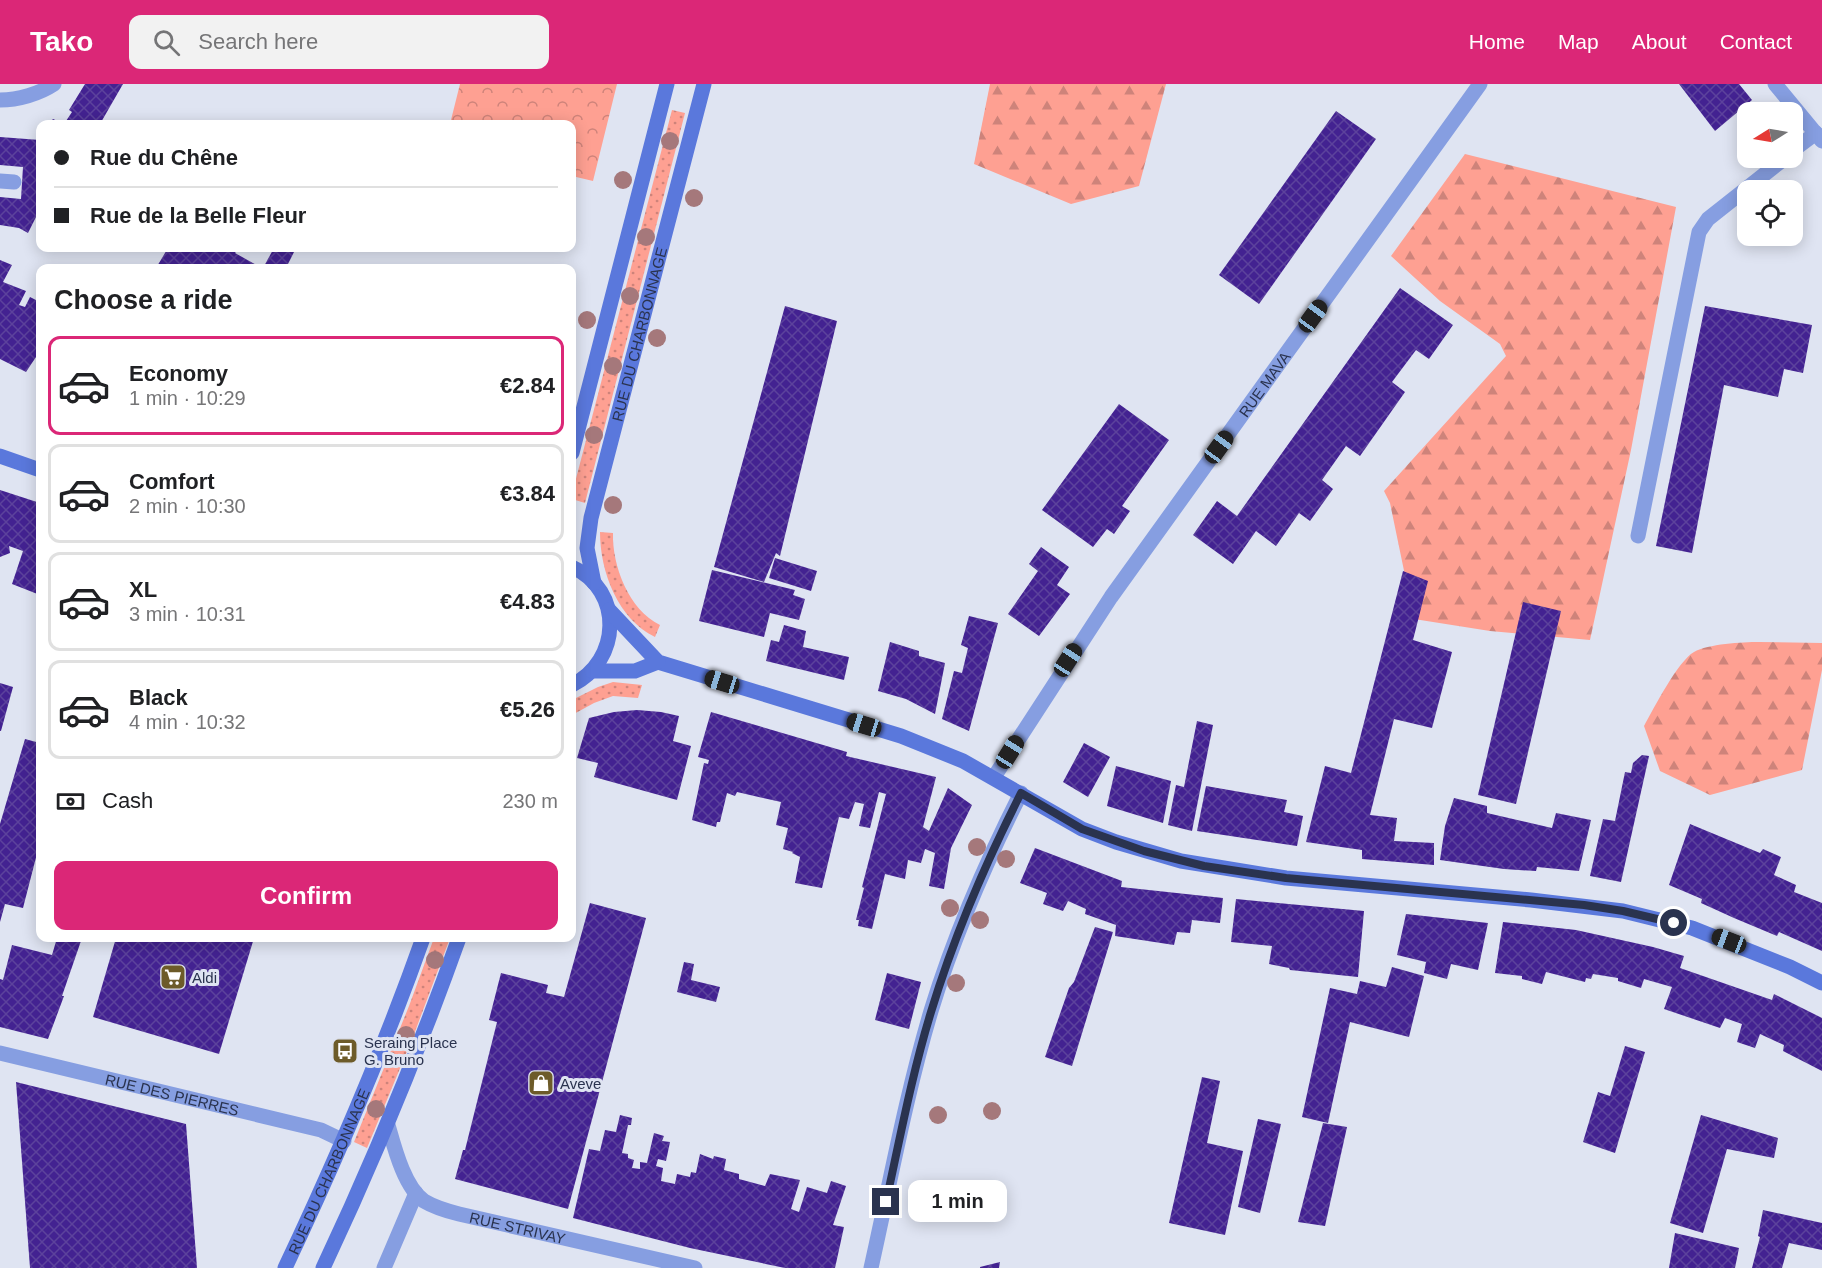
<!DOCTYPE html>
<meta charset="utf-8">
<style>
:root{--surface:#fff;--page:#f2f2f2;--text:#202124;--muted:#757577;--line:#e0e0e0;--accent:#db2777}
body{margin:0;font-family:Arial,sans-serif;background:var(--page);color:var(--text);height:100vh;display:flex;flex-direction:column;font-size:22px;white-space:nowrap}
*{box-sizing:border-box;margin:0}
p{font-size:20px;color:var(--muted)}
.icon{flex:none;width:33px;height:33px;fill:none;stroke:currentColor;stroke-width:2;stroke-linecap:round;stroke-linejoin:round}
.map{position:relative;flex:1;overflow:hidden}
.panel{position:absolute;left:36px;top:180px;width:540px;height:678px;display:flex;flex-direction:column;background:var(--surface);border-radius:12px;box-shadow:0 3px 15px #0003}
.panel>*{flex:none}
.guide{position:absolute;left:36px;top:36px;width:540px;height:132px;border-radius:12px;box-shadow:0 3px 15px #0003;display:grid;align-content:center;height:132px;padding:0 18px;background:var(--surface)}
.needle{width:39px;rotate:259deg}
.buttons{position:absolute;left:1737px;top:18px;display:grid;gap:12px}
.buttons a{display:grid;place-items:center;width:66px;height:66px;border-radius:12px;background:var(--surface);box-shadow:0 3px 15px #0003;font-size:30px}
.end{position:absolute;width:27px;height:27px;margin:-14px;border:8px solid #2a334f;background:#fff;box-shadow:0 0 0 3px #fff}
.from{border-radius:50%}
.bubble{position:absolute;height:42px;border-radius:12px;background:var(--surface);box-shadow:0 3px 15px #0003;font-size:20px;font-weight:700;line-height:42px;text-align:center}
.car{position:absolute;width:18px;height:36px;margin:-18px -9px;border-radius:8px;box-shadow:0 0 4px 2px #0007;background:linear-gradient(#222 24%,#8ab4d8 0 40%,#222 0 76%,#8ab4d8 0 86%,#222 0)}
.guide b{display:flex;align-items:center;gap:21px;height:57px;font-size:22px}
.guide b+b{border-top:2px solid var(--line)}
.guide i{width:15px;height:15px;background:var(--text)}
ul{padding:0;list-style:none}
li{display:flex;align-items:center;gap:18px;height:99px;margin:0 12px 9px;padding:0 6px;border:3px solid var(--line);border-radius:12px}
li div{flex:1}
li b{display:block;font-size:22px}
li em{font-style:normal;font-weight:700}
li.on{border-color:var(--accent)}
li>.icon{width:54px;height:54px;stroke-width:1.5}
h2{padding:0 18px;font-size:27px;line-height:72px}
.pay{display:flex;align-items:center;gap:15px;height:66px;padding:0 18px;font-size:22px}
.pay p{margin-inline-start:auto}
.action{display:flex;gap:12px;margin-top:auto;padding:12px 18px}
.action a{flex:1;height:69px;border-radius:12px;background:var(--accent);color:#fff;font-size:24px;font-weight:700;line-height:69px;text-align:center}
header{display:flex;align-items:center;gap:36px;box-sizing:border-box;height:84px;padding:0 30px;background:var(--accent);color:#fff}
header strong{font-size:28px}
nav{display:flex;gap:33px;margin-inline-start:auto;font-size:21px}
.search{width:420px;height:54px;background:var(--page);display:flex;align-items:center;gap:15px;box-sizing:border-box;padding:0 21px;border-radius:12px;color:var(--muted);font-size:22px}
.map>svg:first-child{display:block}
.grass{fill:url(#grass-dots)}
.forest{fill:url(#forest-firs)}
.park{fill:url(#park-crowns)}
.building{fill:url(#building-cross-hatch)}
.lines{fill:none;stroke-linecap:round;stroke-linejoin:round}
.service{stroke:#869ee1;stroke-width:15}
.minor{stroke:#869ee1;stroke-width:15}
.secondary{stroke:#5a78dc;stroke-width:15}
.tree{fill:#a5787b}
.route{stroke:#2a334f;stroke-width:8}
.labels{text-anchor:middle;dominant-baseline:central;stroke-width:6;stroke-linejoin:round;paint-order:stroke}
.street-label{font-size:15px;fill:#2a334f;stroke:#dfe4f2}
.poi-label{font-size:15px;fill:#2a334f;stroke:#dfe4f2;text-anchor:start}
</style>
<header>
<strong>Tako</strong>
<div class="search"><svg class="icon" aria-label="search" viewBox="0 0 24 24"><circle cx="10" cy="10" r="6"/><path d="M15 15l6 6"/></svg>Search here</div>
<nav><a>Home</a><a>Map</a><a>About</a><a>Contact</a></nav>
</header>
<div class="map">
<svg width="1822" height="1184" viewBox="0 0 1822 1184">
<defs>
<pattern id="grass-dots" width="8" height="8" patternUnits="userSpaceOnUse" patternTransform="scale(1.5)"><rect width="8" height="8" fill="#fea092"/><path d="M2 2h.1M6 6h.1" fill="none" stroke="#ce837a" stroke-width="1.8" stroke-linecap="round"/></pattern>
<pattern id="forest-firs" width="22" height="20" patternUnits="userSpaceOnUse" patternTransform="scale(1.5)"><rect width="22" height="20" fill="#fea092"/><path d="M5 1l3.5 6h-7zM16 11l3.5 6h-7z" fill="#ce837a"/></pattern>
<pattern id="park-crowns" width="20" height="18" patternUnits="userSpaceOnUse" patternTransform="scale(1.5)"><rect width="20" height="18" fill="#fea092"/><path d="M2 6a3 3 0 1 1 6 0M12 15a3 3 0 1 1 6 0" fill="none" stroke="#ce837a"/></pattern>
<pattern id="building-cross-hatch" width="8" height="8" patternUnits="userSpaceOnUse" patternTransform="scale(1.5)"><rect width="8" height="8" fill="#432291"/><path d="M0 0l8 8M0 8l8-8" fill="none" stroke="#5c429c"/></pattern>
</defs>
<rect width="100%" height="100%" fill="#dfe4f2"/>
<!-- grass -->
<g class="grass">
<path d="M672,26L685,29L585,419L572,415V410Z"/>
<path d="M600,448L613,449C612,482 629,526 660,541L655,553C618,535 600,488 600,448Z"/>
<path d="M613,598L642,601L638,614L613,612L594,619L572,631V616L598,603Z"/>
<path d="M434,854H450L413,953L367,1064L354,1058L409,922Z"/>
</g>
<!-- forest -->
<g class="forest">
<path d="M990,0H1166L1139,102L1071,120L974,80Z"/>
<path d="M1465,70L1676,123L1631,366L1590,556L1490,547L1414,535L1390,419L1384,407L1506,272L1500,260L1440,217L1391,172Z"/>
<path d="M1759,558L1822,559V586L1802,686L1710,711L1660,687L1644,642C1654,624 1678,577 1694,568C1708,560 1742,558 1759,558Z"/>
</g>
<!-- park -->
<path class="park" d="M460,0H617L593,97L572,92V40H450Z"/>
<!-- building -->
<g class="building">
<path d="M85,0H123L100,40H49L53,35L64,40L72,28L69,26Z"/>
<path d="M1679,0H1739L1752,16L1715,47Z"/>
<path d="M1336,27L1376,55L1259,220L1219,191Z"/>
<path d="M0,53L40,56V125L28,149L19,144L0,141V113L21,115L23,83L0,81Z"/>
<path d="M168,164H239L235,169L262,184H156Z"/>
<path d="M274,164H296L286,184H263Z"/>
<path d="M0,176L12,181L3,198L26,207L19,221L25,223L30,213L40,218V267L26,288L0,275Z"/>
<path d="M1400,204L1453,241L1429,275L1416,266L1392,298L1405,308L1360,372L1346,362L1322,396L1333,405L1310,437L1299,429L1276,462L1256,447L1233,480L1193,451L1217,417L1237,432Z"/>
<path d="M785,222L837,237L780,472L776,469L764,498L714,483Z"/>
<path d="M1705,222L1812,241L1803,289L1784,285L1778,313L1724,301L1692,469L1656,462Z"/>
<path d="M1119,320L1169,356L1122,422L1130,427L1114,450L1107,445L1093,463L1042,426Z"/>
<path d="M0,406L40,419V511L12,500L23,467L9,462L10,469L0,473Z"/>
<path d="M1041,463L1069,483L1057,501L1070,510L1039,552L1008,530L1038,487L1029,480Z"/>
<path d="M775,474L817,487L811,507L769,494Z"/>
<path d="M712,486L795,506L793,511L805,515L799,536L770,529L764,553L699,537Z"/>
<path d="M1403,487L1428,497L1413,556L1452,568L1432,644L1394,635L1370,731L1397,734L1394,757L1434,759V781L1362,775V766L1306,758L1325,682L1351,689Z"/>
<path d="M1523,518L1561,527L1516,720L1478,711Z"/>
<path d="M969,532L998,539L969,647L942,635L954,587L962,589L968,564L961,561Z"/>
<path d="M784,541L806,547L803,563L849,573L844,596L766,577L771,556L779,558Z"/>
<path d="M890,558L919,567V572L945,579L935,630L906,615L878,607Z"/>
<path d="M0,599L13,603L1,647H0Z"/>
<path d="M637,626L661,628L679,632L673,657L691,662L677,716L594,693L598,679L577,674L589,634L614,628Z"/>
<path d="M711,628L847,668L846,672L936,693L923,743L929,747L948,704L972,721L951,764L944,805L929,802L935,769L925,765L921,779L908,776L905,795L885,790L872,845L858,842L859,836H856L864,804L862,803L886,710L879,708L870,744L859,742L864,720L855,718L849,735L839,733L822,804L795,799L800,773L792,769L793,768L783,765L788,744L776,741L781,718L737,708L735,712L727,709L720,738H717L716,743L692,736L704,679L708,680L709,676L698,673Z"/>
<path d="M1197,637L1213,641L1192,747L1168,741L1176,701L1184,703Z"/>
<path d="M25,655L40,659V758L23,824L5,820L0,838V740Z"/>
<path d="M1084,659L1110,673L1088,713L1063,698Z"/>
<path d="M1642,671L1649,672L1621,798L1590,792L1603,735L1615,737L1625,688L1631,689L1633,679Z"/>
<path d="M1116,682L1171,697L1163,739L1107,722Z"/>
<path d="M1206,702L1287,716L1284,728L1303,732L1297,762L1197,747Z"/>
<path d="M1454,714L1487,722V729L1552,744L1556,729L1591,736L1579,787L1537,783L1536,787L1504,785L1440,776L1445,742Z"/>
<path d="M1690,740L1760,769L1763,765L1781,773L1774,791L1796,801L1794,808L1822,819V867L1779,848L1777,852L1734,834L1701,819L1702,815L1669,801Z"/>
<path d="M1035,764L1122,797L1121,803L1223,814L1220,839L1192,836L1190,849L1177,848L1174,861L1115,852L1116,841L1085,830L1086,825L1068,817L1063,827L1043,820L1047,809L1020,799Z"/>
<path d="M1236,815L1364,827L1358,893L1290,886L1289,884L1269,880L1272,862L1231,858Z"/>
<path d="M590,819L646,834L568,1125L455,1095L463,1066H465L497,938L489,936L501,889L548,901L546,909L564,913Z"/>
<path d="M1406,830L1488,839L1478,886L1451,880L1447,895L1424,889L1426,878L1397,871Z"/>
<path d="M1503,838L1576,846L1653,863L1684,872L1680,884L1772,916L1774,910L1822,934V987L1783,967L1784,961L1760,950L1755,964L1737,958L1742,940L1725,934L1720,944L1664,925L1672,903L1644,895L1641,904L1618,897V894L1593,890L1591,895L1586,894L1585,898L1546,888L1542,900L1522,895V892L1495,889Z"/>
<path d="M1095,843L1113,848L1072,982L1045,973L1069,904L1074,898Z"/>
<path d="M57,854H82L62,912H64L48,955L0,943V895L3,896L12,861L52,871Z"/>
<path d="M116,854H254L219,970L93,933Z"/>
<path d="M684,878L694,880L691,896L720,903L716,918L677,908Z"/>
<path d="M1392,883L1424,892L1409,953L1350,938L1328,1039L1302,1033L1330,904L1357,910L1360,897L1386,903Z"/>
<path d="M887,889L921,898L909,945L875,936Z"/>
<path d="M1625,962L1645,968L1615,1069L1583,1058L1598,1008L1610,1012Z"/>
<path d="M1202,993L1220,997L1207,1059L1243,1067L1225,1151L1169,1139Z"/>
<path d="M16,998L186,1040L197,1184H30Z"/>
<path d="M620,1031L632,1034L631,1041H628L622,1069L628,1070V1074L634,1076L632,1084L640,1085V1078L647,1079L654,1049L664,1052L662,1057L670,1058L666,1077L658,1075L656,1082L663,1084L661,1097L675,1100L677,1090L690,1093L691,1088L696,1089L700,1070L713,1075L714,1072L726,1075L724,1086L739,1090V1095L765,1102L770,1090L800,1096L791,1125L799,1128L807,1103L827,1109L831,1097L846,1102L833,1141L844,1143L835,1184H785L690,1164L573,1134L589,1065L600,1067L605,1046L616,1048Z"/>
<path d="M1701,1031L1778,1054L1774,1074L1727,1065L1703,1149L1670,1139Z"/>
<path d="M1258,1035L1281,1040L1260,1129L1238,1123Z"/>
<path d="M1323,1039L1347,1043L1325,1142L1298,1138Z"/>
<path d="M1763,1126L1822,1139V1166L1789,1159L1782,1184H1752L1760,1153L1758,1152Z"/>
<path d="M1675,1149L1739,1164L1735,1184H1669Z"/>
<path d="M1000,1178L999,1184H980V1183Z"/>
</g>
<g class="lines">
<!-- service -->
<g class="service">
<path d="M0,16C18,16 39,10 54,0"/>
<path d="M1792,67L1816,49"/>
<path d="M0,97L14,98"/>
<path d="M1638,452L1699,148L1708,135L1785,74"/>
</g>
<!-- minor -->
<g class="minor">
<path d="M1775,0L1822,57"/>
<path id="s1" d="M994,693L1111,513L1480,0"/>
<path id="s2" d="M0,969L321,1046L344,1057"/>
<path id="s3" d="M388,1041C394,1062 404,1103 424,1117C434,1123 447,1127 459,1130L695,1184"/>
<path d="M384,1184L416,1109"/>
<path d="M871,1184C890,1099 906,1011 931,927C954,852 985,780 1021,709"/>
</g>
<!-- secondary -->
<g class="secondary">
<path d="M572,369L667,0"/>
<path d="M0,372L40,386"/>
<path d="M572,483C624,506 621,577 572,601"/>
<path id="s4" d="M594,499L587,464L591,434L704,0"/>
<path d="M609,526L658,578L901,652L963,677L1082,745L1116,758L1181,777L1286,794L1531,816L1623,827L1692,844L1790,883L1822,899"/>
<path d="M592,587H635L658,578"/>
<path id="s5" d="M285,1184C336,1076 383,967 423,854"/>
<path d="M323,1184C374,1076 419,966 459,854"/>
</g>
</g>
<!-- trees -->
<g class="tree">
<circle cx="670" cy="57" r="9"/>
<circle cx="623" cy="96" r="9"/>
<circle cx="694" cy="114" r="9"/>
<circle cx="646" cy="153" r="9"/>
<circle cx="630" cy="212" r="9"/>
<circle cx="587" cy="236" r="9"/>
<circle cx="657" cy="254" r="9"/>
<circle cx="613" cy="282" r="9"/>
<circle cx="594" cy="351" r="9"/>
<circle cx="613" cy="421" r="9"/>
<circle cx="977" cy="763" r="9"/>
<circle cx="1006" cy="775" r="9"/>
<circle cx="950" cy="824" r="9"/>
<circle cx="980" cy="836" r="9"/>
<circle cx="435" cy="876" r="9"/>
<circle cx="956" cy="899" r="9"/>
<circle cx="406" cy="951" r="9"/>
<circle cx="376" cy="1025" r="9"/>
<circle cx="992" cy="1027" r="9"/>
<circle cx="938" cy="1031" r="9"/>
</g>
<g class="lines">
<!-- route -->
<path class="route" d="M886,1118C900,1054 912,990 931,928C954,852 985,780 1021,709L1082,745L1144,767L1204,782L1286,794L1584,821L1623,827L1674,839"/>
</g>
<!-- icons -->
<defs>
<g id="supermarket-square" transform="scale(1.35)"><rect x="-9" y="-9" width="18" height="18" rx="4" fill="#6d5b29" stroke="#dfe4f2"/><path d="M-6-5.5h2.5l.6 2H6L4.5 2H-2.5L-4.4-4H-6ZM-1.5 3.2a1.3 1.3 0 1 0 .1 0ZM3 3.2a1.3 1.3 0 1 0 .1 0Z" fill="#fff"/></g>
<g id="bus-square" transform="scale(1.35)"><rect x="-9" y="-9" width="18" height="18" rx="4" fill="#6d5b29" stroke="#dfe4f2"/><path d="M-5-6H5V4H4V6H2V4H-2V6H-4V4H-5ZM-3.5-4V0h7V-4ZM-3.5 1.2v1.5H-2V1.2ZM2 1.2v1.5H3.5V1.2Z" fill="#fff"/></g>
<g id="shop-square" transform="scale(1.35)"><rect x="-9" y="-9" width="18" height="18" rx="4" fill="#6d5b29" stroke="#dfe4f2"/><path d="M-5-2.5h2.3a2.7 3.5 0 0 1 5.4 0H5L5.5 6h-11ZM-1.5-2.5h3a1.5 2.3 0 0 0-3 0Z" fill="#fff"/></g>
</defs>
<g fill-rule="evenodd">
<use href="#supermarket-square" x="173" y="893"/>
<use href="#bus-square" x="345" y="967"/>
<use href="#shop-square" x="541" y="999"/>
</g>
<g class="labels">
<!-- street labels -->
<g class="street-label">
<text stroke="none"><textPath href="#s4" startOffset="256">RUE DU CHARBONNAGE</textPath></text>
<text stroke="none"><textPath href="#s1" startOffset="477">RUE MAVA</textPath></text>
<text stroke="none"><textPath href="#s2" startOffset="177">RUE DES PIERRES</textPath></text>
<text stroke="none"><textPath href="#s5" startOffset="106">RUE DU CHARBONNAGE</textPath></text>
<text stroke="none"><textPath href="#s3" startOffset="183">RUE STRIVAY</textPath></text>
</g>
<!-- poi labels -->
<g class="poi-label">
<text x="192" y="893">Aldi</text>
<text x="364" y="958">Seraing Place<tspan x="364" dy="17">G. Bruno</tspan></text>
<text x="560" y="999">Aveve</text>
</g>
</g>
</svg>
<div class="buttons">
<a><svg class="needle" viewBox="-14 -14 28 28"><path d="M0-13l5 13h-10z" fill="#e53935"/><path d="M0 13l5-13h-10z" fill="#757577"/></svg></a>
<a><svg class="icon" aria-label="locate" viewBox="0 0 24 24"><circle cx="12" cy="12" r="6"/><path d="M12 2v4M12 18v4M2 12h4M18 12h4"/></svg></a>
</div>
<i class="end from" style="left:1674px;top:839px"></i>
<i class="end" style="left:886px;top:1118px"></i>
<div class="bubble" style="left:908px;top:1096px;width:99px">1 min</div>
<i class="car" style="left:1313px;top:232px;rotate:36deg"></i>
<i class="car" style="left:1219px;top:363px;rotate:36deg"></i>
<i class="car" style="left:1068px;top:576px;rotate:33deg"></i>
<i class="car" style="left:722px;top:598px;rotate:287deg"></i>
<i class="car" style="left:864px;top:641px;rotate:287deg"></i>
<i class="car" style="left:1010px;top:668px;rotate:32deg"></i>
<i class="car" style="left:1729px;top:857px;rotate:291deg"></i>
<div class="guide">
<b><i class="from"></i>Rue du Chêne</b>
<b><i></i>Rue de la Belle Fleur</b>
</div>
<section class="panel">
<h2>Choose a ride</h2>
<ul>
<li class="on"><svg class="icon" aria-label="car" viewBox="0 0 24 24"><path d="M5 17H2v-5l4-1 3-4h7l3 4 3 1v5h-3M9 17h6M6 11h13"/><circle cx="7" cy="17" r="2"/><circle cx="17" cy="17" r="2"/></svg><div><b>Economy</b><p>1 min · 10:29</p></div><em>€2.84</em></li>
<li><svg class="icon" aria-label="car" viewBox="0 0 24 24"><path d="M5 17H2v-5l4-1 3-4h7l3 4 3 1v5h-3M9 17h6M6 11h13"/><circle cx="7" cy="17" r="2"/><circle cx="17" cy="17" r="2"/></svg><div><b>Comfort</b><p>2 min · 10:30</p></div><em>€3.84</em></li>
<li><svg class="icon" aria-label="car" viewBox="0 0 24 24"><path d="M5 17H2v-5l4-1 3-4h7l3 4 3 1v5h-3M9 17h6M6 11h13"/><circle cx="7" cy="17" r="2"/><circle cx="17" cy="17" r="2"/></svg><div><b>XL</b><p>3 min · 10:31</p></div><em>€4.83</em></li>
<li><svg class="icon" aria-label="car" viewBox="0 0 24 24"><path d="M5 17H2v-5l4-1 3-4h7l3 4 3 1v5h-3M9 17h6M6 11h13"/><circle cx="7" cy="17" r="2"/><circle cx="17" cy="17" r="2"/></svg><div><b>Black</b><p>4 min · 10:32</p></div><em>€5.26</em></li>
</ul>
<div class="pay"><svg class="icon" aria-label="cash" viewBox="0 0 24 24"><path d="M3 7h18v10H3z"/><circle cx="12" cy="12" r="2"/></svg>Cash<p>230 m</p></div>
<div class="action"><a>Confirm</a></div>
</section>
</div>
